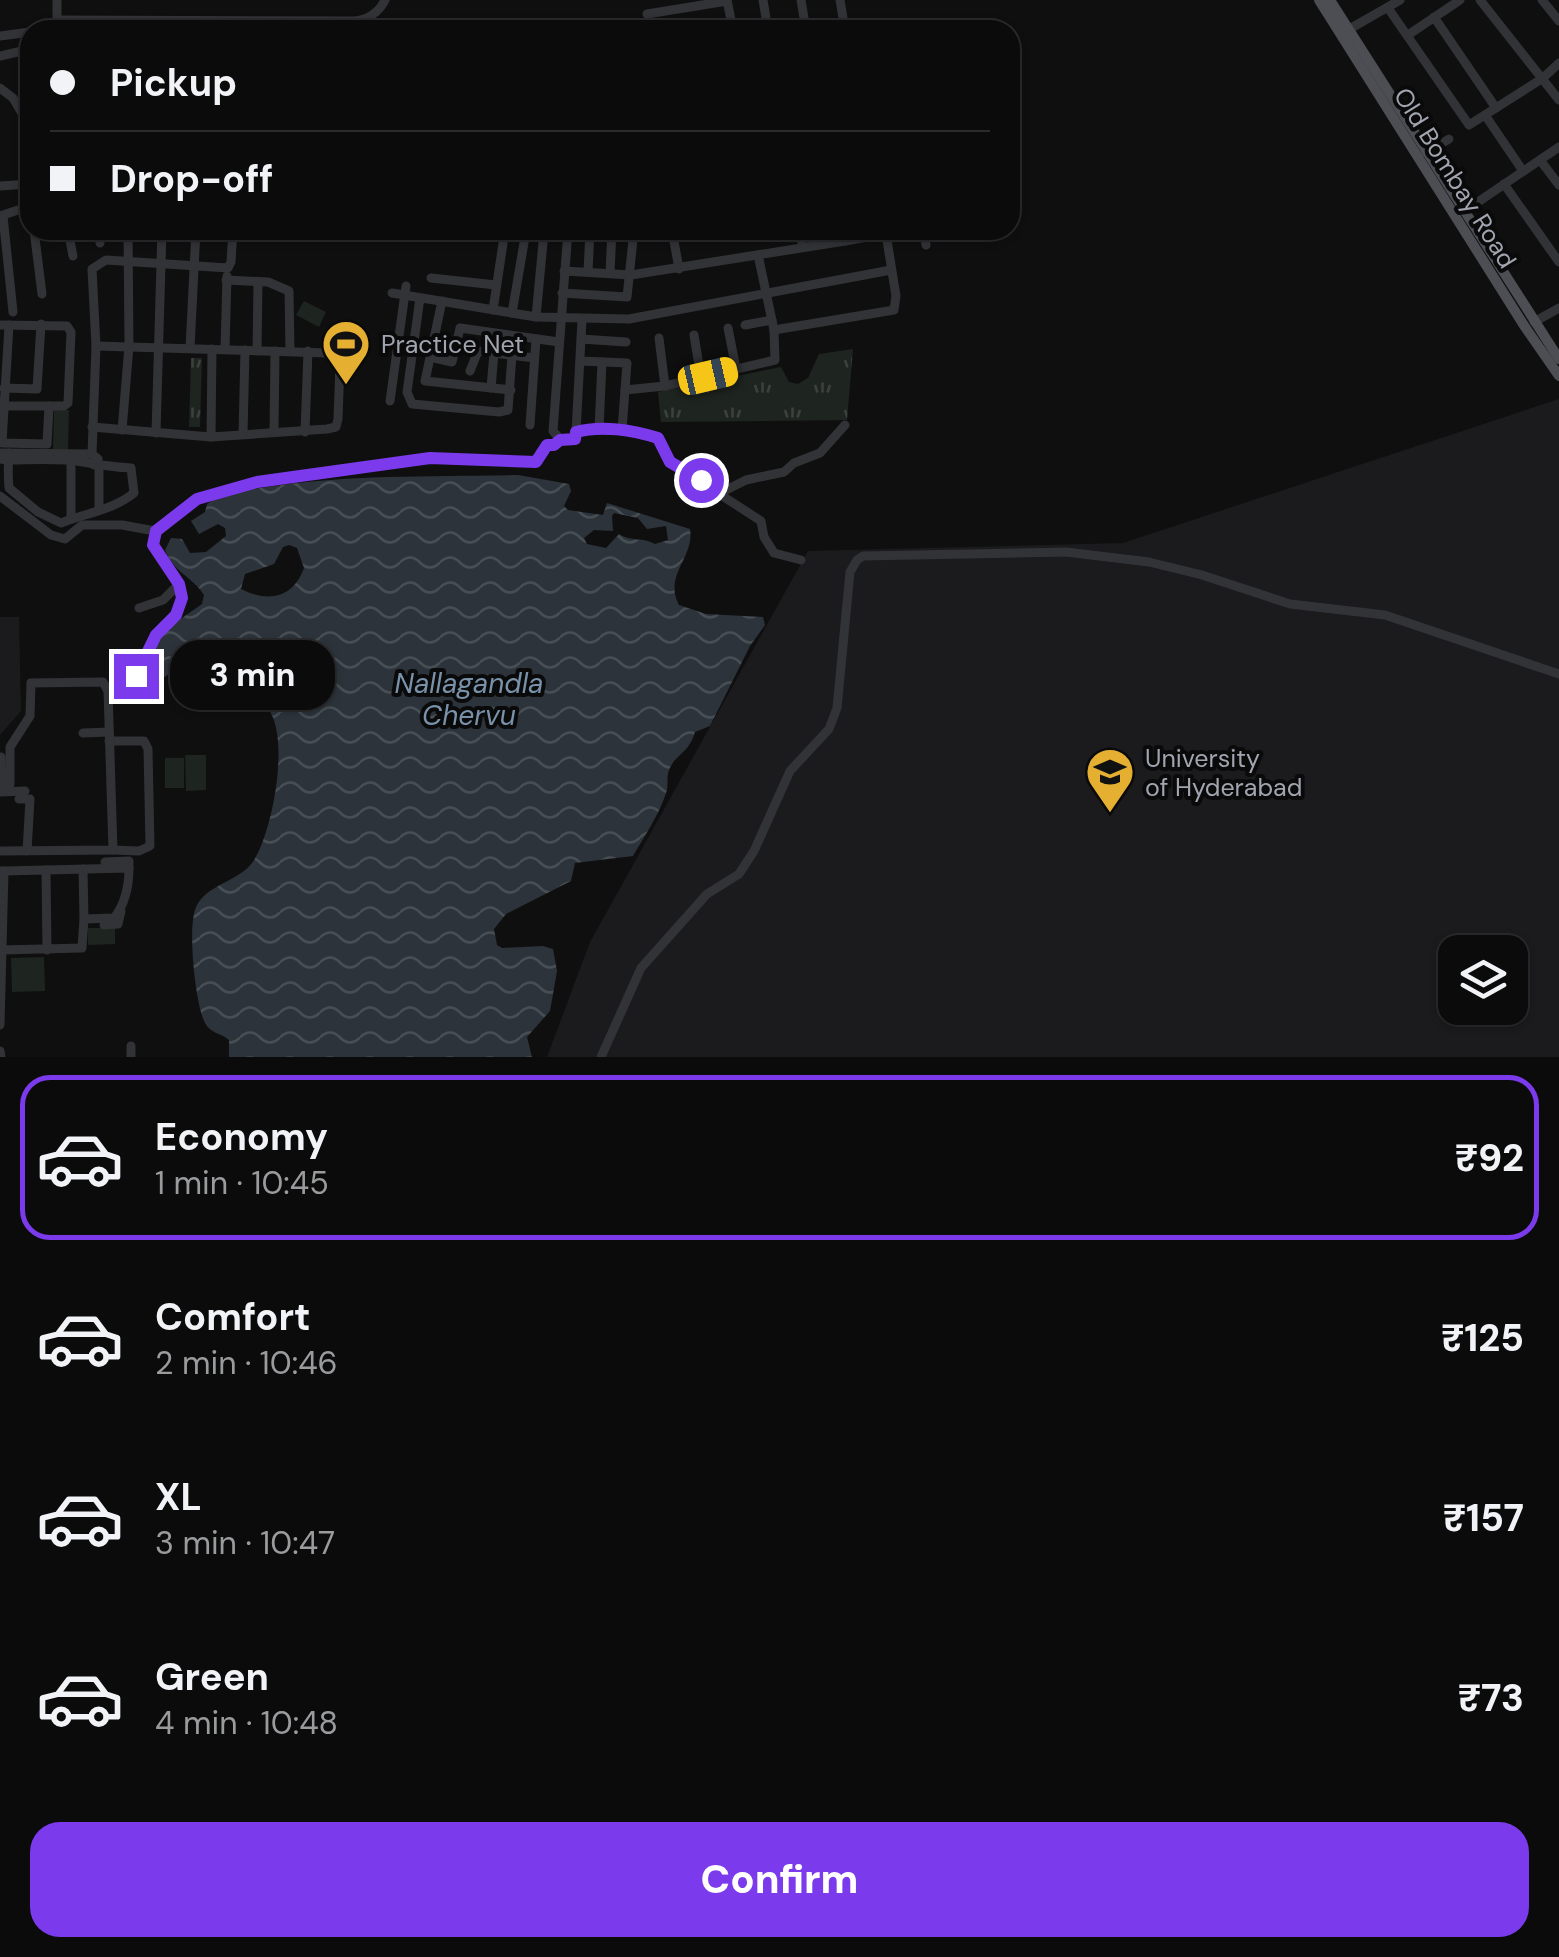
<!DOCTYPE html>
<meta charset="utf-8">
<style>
:root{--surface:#0b0b0c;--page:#141415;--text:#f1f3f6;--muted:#9a9b9d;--line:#2b2b2d;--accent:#7c3aed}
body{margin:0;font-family:"DM Sans",sans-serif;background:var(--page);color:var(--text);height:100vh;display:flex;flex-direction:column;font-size:38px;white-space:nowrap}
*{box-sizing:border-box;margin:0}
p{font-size:32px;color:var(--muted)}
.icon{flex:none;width:55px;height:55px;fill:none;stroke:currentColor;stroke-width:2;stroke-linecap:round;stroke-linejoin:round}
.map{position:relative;height:1057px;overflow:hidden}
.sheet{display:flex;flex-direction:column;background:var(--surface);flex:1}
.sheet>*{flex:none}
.hud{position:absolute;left:20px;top:20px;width:1000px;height:220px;border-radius:30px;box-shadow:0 2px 8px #0004,0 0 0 2px var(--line);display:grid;align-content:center;height:220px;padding:0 30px;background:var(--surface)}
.fabs{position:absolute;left:1438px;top:935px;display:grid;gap:20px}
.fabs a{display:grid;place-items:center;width:90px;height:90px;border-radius:20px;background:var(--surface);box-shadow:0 2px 8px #0004,0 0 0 2px var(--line);font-size:50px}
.end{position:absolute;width:45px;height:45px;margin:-22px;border:12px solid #7c3aed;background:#fff;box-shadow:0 0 0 5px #fff}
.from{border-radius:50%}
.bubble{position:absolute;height:70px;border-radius:30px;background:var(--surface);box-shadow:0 2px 8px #0004,0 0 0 2px var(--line);font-size:32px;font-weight:800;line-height:70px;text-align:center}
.car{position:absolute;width:30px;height:60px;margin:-30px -15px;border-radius:12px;box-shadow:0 0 8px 2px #0007;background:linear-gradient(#f5c518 24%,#345 0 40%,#f5c518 0 76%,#345 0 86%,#f5c518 0)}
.hud b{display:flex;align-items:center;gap:35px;height:95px;font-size:38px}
.hud b+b{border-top:2px solid var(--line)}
.hud i{width:25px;height:25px;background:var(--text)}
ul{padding:18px 0 0;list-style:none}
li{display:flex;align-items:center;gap:30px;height:165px;margin:0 20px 15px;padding:0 10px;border:5px solid transparent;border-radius:30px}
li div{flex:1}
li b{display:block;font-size:38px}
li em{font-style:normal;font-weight:800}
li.active{border-color:var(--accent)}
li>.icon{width:90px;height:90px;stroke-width:1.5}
.action{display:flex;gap:20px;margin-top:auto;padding:20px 30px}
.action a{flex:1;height:115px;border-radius:30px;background:var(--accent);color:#fff;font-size:40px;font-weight:800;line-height:115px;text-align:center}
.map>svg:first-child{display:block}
.built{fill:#1b1b1d;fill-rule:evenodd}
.grass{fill:url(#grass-tufts)}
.pitch{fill:#1e241f}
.water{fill:url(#water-waves);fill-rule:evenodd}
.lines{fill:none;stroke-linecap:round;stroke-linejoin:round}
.minor{stroke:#323337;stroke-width:9}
.major{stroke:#4c4e54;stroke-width:10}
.route{stroke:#7c3aed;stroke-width:12}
.labels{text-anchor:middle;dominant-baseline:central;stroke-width:8;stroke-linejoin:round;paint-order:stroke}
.street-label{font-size:25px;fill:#a1a5b0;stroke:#0a0a0b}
.poi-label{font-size:25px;fill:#a1a5b0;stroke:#0a0a0b;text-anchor:start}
.water-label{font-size:28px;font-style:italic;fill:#7992aa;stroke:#0a0a0b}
</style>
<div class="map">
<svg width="1559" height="1057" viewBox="0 0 1559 1057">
<defs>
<pattern id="grass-tufts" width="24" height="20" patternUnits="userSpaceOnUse" patternTransform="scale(2.5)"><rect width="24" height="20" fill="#1e241f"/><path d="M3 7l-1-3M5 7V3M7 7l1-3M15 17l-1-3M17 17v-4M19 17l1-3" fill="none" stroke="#3c413d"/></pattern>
<pattern id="water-waves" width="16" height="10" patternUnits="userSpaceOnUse" patternTransform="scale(2.5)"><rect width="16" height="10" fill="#2c333a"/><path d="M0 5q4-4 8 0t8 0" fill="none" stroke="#474e54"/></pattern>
</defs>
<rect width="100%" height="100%" fill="#0f0f10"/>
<!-- built -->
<g class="built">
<path d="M1559,399V1057H547L590,942L808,551L1123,543ZM1455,952H1510V1008H1455Z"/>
<path d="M0,617H19L21,711L0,735Z"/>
</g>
<!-- grass -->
<g class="grass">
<path d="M853,349L847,420L661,422L658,392L781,367L789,382L798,384L808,378L819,354Z"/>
<path d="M191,358H202L200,427H189Z"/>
</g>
<!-- pitch -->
<g class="pitch">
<path d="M304,301L326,312L319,327L296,315Z"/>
<path d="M54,410H69L68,450L53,449Z"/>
<path d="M185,755H206V790L186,791Z"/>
<rect x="165" y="758" width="19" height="30"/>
<path d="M88,928H115V944L88,945Z"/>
<path d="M44,957L45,991L12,992L11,958Z"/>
</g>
<!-- water -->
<path class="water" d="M518,475L569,484L571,491L564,506L568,510L603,515L607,503L690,529C695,557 663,575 679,605L706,614L763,617L765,625L750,646L710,726L695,732C688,755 676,753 669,770C666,777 669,785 666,793C659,815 645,835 633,856L575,863L571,881L506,914L494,929L497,945L502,948L543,946L553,949L557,971L550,1011L527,1037L532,1057H229V1040C221,1033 210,1033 205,1023C195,1003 188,931 195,910C203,885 238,882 252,863C272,836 291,737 268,709C256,696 235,694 220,686C204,677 202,667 183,662L165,677L156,671L153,649L169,627L202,604L204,595C193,577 173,572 165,550L171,538L182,539L190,553L206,552L226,536L225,528L218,524L199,534L191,521L205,512L207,504C223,492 247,490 267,487C350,474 434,477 518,475ZM614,513L638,518L647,529L666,526L668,540L655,544C643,537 631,542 619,534L606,548L587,544L584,538L594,530L613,531L612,516ZM289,545L297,548L304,568C293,598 269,603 241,589L245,574L274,564L283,547Z"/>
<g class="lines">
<!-- minor -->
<g class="minor">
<path d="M727,0L733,30"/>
<path d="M763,0L768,30"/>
<path d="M801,0L806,30"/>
<path d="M840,0L845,30"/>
<path d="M1480,0L1559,100"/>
<path d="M1542,0L1559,21"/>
<path d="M1388,8L1469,125L1543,78L1559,63"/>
<path d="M647,14L727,1"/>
<path d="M1434,17L1496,108"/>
<path d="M57,20L354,21C368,20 379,12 385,0"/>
<path d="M57,30V0"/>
<path d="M598,30H619"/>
<path d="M1346,31L1400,0"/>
<path d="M1408,35L1460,0"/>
<path d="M0,36L30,32"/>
<path d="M0,56L30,49"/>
<path d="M0,88L13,98L30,127"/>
<path d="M1485,115L1523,171"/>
<path d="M1426,153L1449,139"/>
<path d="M1540,160L1559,185"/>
<path d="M29,165L30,170"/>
<path d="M1504,184L1559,262"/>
<path d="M0,186L30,184"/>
<path d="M1478,202L1559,147"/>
<path d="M0,216L30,206"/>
<path d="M3,216L13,312"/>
<path d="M34,230L42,294"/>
<path d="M68,230L73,256"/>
<path d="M99,230L100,243"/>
<path d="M512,230L567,234"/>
<path d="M568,230L553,431L560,439H575L576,432L580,430H622"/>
<path d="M672,230L679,269"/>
<path d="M799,230L803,247"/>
<path d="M843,230L845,241L906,230"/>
<path d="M924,230L926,245"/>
<path d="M634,234L664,230"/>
<path d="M564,271L631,275L845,241"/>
<path d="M588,272L590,230"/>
<path d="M610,273L612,230"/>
<path d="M431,278L496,285"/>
<path d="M226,280L268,282L289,291L290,351"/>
<path d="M392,293L536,317L629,319L891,270"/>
<path d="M562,293L627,297L634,230"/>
<path d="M420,298L407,392L412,404L499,412L508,410L512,355"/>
<path d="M442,301L425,381L511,390"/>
<path d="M493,310L505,230"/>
<path d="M512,313L526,231"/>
<path d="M536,317L544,232"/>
<path d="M1534,322L1559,308"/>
<path d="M0,325L67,326L71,332L68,403L64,406H6L0,402"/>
<path d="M9,325L2,443L47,444L49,406"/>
<path d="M745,325L772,320"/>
<path d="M728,328L736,369"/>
<path d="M774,330L894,310L896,296L886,234"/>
<path d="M694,335L701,378"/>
<path d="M659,338L665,386"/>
<path d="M581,339L626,342"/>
<path d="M190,348L196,230"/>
<path d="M225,349L227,276"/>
<path d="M257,351L258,283"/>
<path d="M430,357L452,362L460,328L559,342"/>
<path d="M580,361L627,363L622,430L657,439L670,462L761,521L764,537L774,553L801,560"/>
<path d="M470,371L478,351L534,358"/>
<path d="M4,388L37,389L41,324"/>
<path d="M491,388L494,353"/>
<path d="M625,390L665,386L775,360L774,330L758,255"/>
<path d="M390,401L406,286"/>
<path d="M530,425L536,339"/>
<path d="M92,427L211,437L327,429L336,427L338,419L340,364L337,357L328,353L96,346"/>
<path d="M599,429L602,362"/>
<path d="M122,430L129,346L128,230"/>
<path d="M274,431L275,351"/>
<path d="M305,432L308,351"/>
<path d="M576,432L582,320"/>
<path d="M156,433L162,230"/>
<path d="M243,434L245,350"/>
<path d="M211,437L212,349"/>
<path d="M0,453L92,454"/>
<path d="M71,457V519"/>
<path d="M0,459L8,460C32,460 59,458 83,462C99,465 114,467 131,468L134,493C113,510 86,513 61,523L38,512L9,488C8,476 8,465 9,453"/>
<path d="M94,465L98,459L92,454L96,346L92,269L106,260L228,268L231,262L233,230"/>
<path d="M718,494L746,480L784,472L794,463L820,453L845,425"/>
<path d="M0,496L51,535L65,539L82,525H122L155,531L197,499L257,482L431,458L536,462L547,445H555L560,439"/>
<path d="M99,508V467"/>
<path d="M139,608L163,600L179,584"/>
<path d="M136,676L156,635L177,615L182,598L179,584L153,545L155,531"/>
<path d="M83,733L109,732"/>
<path d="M109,741H144L148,749L150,846L139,851L113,850"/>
<path d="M1,757L2,785"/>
<path d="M0,785L10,784V747L30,716L31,683L103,682L108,691L113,850L0,851"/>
<path d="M0,792L25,791"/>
<path d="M19,799H30L27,851"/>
<path d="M105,862L129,861V868"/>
<path d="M83,869L84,919"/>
<path d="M46,870L47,950"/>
<path d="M0,871H4L0,1025"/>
<path d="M104,925L118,924L121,911"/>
<path d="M1,950L82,948L84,919L114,918C125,904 129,887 129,868L4,871"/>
<path d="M131,1046V1057"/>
<path d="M0,1051L1,1057"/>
<path d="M601,1057L641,968L707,894L739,874L754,851L790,771L829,729L837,708L850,572L857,560L863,556L1066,552L1149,562L1202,575L1290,604L1385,615L1559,674"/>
</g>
<!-- major -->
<g class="major">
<path d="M1319,0L1525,327L1559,376"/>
<path d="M1330,0L1559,359"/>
</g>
</g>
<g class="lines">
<!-- route -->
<path class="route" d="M136,676L156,635L176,615L182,598L179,584L153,545L156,531L197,499L257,482L430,458L536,462L547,445H554L560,440L575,439L576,432C601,425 633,430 658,438L670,462L701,480"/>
</g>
<!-- icons -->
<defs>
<g id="stadium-pin" transform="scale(2.5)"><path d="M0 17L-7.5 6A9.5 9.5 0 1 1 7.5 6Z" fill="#e5af32" stroke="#0a0a0b"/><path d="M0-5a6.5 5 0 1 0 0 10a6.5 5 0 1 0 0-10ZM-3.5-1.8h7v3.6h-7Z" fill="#111"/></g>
<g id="university-pin" transform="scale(2.5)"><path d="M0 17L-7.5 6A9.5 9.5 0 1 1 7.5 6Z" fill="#e5af32" stroke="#0a0a0b"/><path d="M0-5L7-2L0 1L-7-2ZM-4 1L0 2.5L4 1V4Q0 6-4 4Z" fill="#111"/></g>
</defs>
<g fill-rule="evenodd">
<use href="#stadium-pin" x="346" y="344"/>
<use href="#university-pin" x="1110" y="772"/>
</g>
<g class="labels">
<!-- street labels -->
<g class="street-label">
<text transform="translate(1455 178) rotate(58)">Old Bombay Road</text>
</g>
<!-- poi labels -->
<g class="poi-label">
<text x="381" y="344">Practice Net</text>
<text x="1145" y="758">University<tspan x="1145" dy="29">of Hyderabad</tspan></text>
</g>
<!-- water labels -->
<g class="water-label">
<text x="469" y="683">Nallagandla<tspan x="469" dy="32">Chervu</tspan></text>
</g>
</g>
</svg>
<div class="fabs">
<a><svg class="icon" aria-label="layers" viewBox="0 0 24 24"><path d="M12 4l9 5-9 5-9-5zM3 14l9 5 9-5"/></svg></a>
</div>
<i class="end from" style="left:701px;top:480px"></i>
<i class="end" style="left:136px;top:676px"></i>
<div class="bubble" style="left:170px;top:640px;width:165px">3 min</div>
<i class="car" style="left:708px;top:376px;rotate:77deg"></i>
<div class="hud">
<b><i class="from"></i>Pickup</b>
<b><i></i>Drop-off</b>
</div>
</div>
<section class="sheet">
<ul>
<li class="active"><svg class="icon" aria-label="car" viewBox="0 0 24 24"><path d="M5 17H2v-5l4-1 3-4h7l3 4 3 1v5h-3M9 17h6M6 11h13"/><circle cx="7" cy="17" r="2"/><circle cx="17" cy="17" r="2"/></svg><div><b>Economy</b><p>1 min · 10:45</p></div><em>₹92</em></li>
<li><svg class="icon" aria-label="car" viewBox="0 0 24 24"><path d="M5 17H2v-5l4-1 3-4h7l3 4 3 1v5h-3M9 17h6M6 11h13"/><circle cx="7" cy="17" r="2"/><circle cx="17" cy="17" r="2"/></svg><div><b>Comfort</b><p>2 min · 10:46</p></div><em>₹125</em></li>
<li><svg class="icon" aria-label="car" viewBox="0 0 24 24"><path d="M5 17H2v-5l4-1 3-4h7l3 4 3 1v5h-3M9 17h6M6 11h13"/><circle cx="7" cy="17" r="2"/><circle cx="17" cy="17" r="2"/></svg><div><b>XL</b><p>3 min · 10:47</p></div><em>₹157</em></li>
<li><svg class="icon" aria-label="car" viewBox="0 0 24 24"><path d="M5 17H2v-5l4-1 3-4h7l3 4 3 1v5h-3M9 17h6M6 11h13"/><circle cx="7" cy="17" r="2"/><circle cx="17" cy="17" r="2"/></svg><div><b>Green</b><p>4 min · 10:48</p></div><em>₹73</em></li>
</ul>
<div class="action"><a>Confirm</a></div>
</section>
